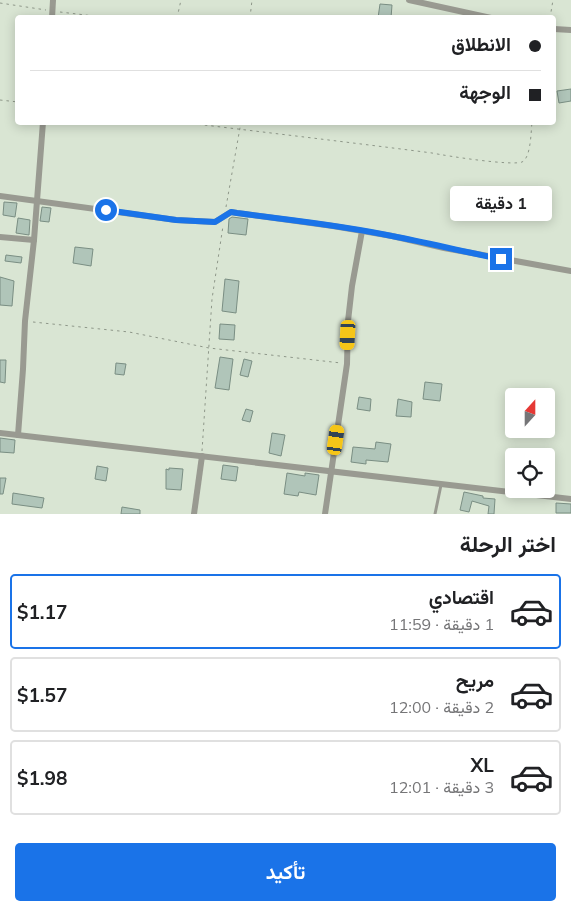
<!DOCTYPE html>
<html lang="ar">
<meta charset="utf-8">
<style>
:root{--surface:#fff;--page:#f2f2f2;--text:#202124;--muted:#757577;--line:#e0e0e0;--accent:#1a73e8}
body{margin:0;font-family:Mulish,Vazirmatn,sans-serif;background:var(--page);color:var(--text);direction:rtl;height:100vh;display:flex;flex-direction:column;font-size:19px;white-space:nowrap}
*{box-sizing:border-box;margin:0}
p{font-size:16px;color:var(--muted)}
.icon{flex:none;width:28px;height:28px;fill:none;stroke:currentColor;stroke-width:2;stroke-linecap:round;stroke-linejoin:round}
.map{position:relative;height:514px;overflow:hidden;direction:ltr}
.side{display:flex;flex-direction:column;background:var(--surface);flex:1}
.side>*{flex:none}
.hud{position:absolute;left:15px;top:15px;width:541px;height:110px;border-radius:5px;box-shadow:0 2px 12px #0003;direction:rtl;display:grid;align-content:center;height:110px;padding:0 15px;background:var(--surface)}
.needle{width:32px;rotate:21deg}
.fabs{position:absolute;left:505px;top:388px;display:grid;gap:10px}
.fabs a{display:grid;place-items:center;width:50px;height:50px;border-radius:5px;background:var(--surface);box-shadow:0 2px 12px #0003;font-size:25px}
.end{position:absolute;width:22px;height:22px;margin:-11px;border:6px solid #1a73e8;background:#fff;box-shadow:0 0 0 2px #fff}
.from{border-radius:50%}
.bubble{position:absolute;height:35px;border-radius:5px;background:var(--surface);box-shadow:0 2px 12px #0003;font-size:16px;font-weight:700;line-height:35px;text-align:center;direction:rtl}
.car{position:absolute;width:15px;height:30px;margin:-15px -8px;border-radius:6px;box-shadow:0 0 4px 1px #0007;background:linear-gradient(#f5c518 24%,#345 0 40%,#f5c518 0 76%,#345 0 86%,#f5c518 0)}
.hud b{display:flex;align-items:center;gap:18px;height:48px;font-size:19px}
.hud b+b{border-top:1px solid var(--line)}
.hud i{width:12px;height:12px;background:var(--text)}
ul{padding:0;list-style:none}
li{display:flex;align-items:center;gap:15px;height:75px;margin:0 10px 8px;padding:0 5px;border:2px solid var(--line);border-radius:5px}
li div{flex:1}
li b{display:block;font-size:19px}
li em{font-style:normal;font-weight:700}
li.on{border-color:var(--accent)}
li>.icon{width:45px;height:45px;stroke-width:1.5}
h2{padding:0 15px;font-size:22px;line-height:60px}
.cta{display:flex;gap:10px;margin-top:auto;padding:10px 15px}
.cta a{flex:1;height:58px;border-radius:5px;background:var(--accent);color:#fff;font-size:20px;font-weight:700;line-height:58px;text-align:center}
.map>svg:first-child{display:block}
.building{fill:#b0c5b9;stroke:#7a8e83}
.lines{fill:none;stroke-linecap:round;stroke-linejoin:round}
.path{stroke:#8e9789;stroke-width:1;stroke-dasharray:2.5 4;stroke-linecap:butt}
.service{stroke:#999a91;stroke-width:3}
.minor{stroke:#999a91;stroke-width:6}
.route{stroke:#1a73e8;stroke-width:6}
</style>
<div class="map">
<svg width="571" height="514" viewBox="0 0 571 514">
<rect width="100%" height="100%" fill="#d9e5d3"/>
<!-- building -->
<g class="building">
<path d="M380,4L392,5L391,18H378Z"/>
<path d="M571,89V101L559,103L557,91Z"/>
<path d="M4,202L17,203L15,217L3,215Z"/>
<path d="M42,207L51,208L49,222L40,221Z"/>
<path d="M232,217L248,219L246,235L228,233L229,219Z"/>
<path d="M18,218L30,220L29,235L16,233Z"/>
<path d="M75,247L93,249L91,266L73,263Z"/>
<path d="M6,255L22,257L21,263L5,261Z"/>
<path d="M0,277L14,281L12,306L0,305Z"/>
<path d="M225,279L239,281L236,313L222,311Z"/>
<path d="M220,324L235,325L234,340L219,339Z"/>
<path d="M220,357L233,359L229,390L215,388Z"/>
<path d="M244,359L252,361L248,377L240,375Z"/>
<path d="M0,360H6L5,383L0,382Z"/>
<path d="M116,363L126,364L124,375L115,374Z"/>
<path d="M425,382L442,384L440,401L423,399Z"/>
<path d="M359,397L371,399L370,411L357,409Z"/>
<path d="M398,399L412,402L411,417L396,416Z"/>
<path d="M246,409L253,411L250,422L242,420Z"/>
<path d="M272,433L285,435L281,456L269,453Z"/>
<path d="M0,438L15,440L14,453L0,452Z"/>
<path d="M376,442L391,444L388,462L366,460V464L351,462L353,447L375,449Z"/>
<path d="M223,465L238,467L236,481L221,479Z"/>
<path d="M97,466L108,468L106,481L95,479Z"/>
<path d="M169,468L183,469L181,490L166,489V469L169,470Z"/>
<path d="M287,473L305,476V473L319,475L316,495L299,492L298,496L284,494Z"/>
<path d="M0,478H6L3,494H0Z"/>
<path d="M464,492L483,496V498L495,499L494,514H488L489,506L472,501L469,512L460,510Z"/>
<path d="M13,493L44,498L42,508L12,504Z"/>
<path d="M556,503L571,504V513H556Z"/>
<path d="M122,507L140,510V514H121Z"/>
</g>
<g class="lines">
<!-- path -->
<g class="path">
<path d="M0,3L46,10"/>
<path d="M60,12L111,18"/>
<path d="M177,18L181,0"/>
<path d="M250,18L252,0"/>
<path d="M550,18L553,0"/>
<path d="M0,100L18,102"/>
<path d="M179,122C263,132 347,142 432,153C447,156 511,166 522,162C531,158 531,131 532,122"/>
<path d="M226,207L241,122"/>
<path d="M33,322L129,332L209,348L341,363"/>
<path d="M202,451L212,299L223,226"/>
</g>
<!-- service -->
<path class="service" d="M435,514L441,485"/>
<!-- minor -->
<g class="minor">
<path d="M409,0L491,18"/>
<path d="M52,18L53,0"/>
<path d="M554,29L571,30"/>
<path d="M0,196L176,220L215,222L231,212L237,213L333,226L392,236L444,248L571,271"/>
<path d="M0,237L34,240"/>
<path d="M0,433L571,499"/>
<path d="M18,435L23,369L25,321L34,240L43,122"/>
<path d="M194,514L202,456"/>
<path d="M325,514L347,364L348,321L352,286L362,231"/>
</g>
</g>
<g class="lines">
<!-- route -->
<path class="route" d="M106,210L176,220L215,222L231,212L237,213C289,220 341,225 392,236C429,243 464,252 501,259"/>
</g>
</svg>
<div class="fabs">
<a><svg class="needle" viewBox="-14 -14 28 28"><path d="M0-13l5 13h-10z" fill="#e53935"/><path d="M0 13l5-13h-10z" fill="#757577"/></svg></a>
<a><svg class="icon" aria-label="locate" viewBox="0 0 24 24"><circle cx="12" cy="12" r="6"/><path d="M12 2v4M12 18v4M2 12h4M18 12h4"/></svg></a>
</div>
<i class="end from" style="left:106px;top:210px"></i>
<i class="end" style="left:501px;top:259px"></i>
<div class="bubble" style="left:450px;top:186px;width:102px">1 دقيقة</div>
<i class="car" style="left:348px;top:335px;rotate:183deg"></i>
<i class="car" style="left:336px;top:440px;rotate:8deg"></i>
<div class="hud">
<b><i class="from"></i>الانطلاق</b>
<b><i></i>الوجهة</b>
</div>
</div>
<section class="side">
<h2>اختر الرحلة</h2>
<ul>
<li class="on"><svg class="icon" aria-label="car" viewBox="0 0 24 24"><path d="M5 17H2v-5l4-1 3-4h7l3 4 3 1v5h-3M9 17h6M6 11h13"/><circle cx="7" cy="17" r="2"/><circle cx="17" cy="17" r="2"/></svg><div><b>اقتصادي</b><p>1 دقيقة · 11:59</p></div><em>$1.17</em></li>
<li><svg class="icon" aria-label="car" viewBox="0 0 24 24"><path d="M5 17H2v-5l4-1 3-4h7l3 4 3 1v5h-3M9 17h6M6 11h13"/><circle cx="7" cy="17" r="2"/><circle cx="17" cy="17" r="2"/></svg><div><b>مريح</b><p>2 دقيقة · 12:00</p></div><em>$1.57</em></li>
<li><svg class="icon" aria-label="car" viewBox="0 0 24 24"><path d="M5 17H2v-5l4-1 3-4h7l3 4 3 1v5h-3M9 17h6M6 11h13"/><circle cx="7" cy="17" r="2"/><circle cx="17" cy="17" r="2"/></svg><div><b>XL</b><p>3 دقيقة · 12:01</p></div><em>$1.98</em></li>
</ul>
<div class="cta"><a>تأكيد</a></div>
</section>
